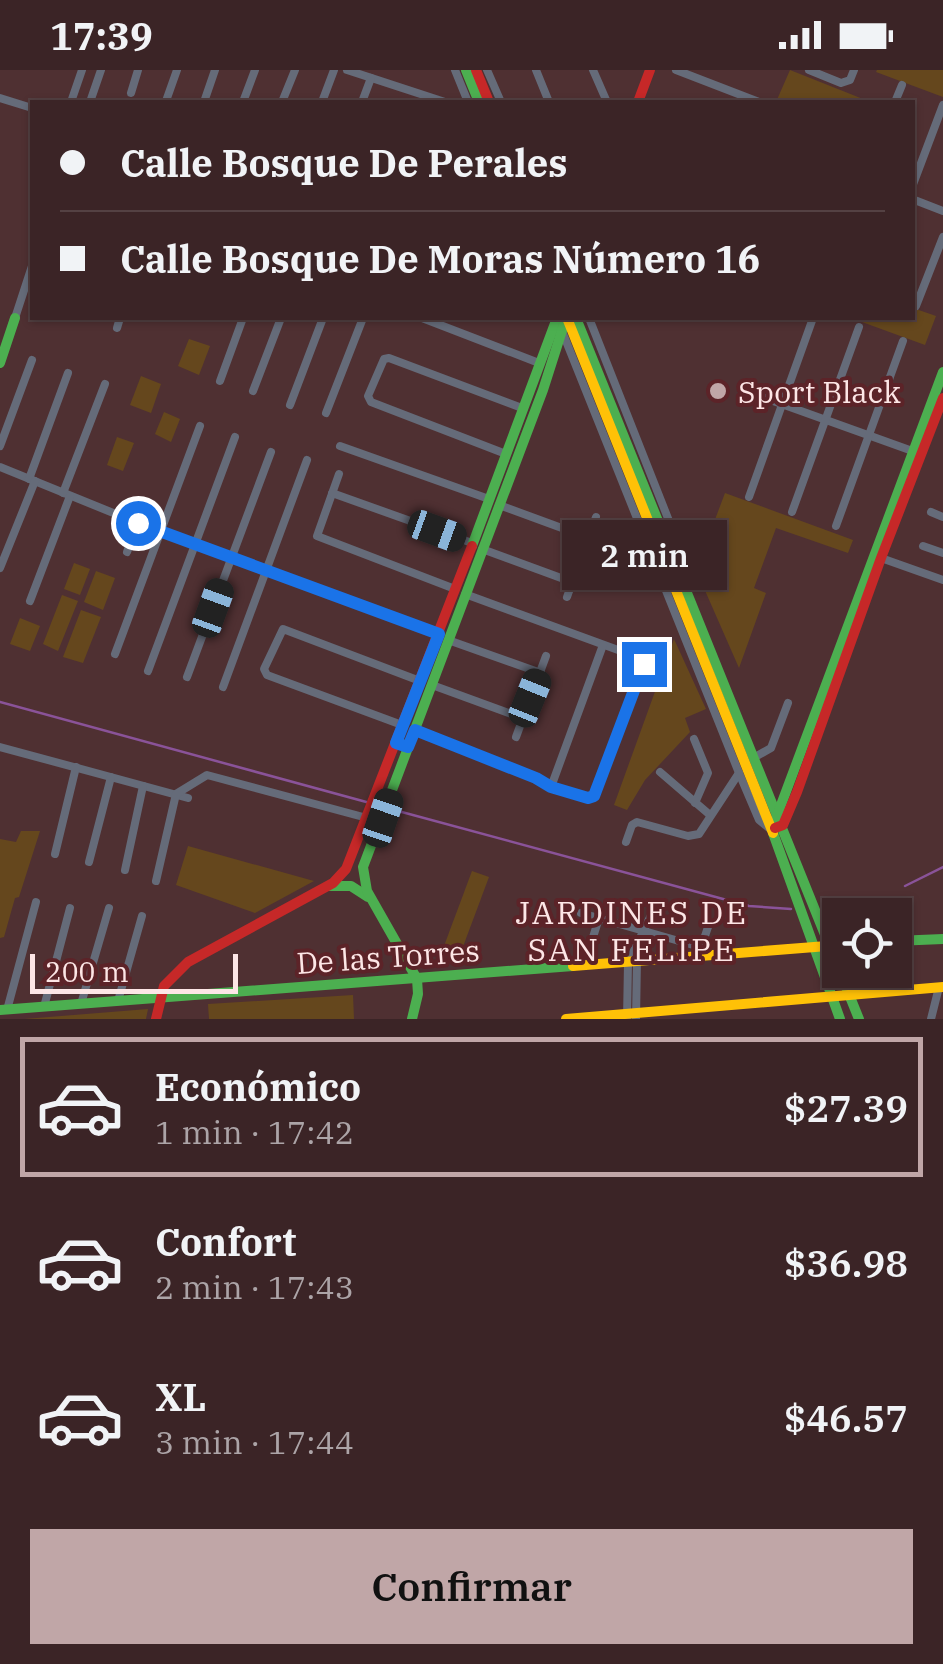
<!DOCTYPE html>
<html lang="es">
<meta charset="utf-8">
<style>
:root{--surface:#3b2426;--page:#463032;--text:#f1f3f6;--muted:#aca4a7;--line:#544143;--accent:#c0a6a7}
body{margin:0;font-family:"IBM Plex Serif",serif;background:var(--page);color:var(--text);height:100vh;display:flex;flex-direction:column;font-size:38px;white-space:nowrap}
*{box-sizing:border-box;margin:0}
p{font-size:32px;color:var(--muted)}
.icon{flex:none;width:55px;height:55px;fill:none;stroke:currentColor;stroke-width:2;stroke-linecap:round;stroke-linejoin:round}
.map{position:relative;height:949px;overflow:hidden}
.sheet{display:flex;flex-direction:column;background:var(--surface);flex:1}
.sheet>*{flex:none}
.banner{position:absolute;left:30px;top:30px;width:885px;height:220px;border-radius:0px;box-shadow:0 2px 8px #0004,0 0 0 2px var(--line);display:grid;align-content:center;height:220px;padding:0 30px;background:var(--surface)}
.buttons{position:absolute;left:822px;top:828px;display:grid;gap:20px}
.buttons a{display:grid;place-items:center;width:90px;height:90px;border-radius:0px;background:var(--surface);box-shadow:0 2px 8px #0004,0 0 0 2px var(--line);font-size:50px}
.scale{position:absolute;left:30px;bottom:25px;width:208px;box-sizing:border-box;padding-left:10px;border:5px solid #fde6e6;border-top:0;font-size:28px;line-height:35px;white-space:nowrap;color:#fde6e6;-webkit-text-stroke:8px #5c2328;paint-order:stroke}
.end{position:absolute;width:45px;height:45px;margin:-22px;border:12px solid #1a73e8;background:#fff;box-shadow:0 0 0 5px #fff}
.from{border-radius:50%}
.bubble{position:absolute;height:70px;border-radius:0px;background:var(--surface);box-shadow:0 2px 8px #0004,0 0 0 2px var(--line);font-size:32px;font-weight:600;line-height:70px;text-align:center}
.car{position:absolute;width:30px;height:60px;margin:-30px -15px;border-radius:12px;box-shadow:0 0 8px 2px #0007;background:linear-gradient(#222 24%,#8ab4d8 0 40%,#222 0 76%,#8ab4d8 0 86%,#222 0)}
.banner b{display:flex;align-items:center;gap:35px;height:95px;font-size:38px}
.banner b+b{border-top:2px solid var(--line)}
.banner i{width:25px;height:25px;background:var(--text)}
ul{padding:18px 0 0;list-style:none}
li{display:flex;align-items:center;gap:30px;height:140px;margin:0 20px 15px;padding:0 10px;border:5px solid transparent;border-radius:0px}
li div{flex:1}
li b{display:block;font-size:38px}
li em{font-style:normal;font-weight:600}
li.selected{border-color:var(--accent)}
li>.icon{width:90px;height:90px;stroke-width:1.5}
.primary-button{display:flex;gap:20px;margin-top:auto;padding:20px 30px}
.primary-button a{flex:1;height:115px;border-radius:0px;background:var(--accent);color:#111;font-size:40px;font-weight:600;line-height:115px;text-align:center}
.status{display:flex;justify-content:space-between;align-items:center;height:70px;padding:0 50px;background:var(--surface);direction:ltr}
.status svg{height:28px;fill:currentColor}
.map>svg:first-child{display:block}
.green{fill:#65471d}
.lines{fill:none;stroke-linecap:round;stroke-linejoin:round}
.stream{stroke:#8a5399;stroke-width:2.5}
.street{stroke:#656b79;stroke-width:8}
.fast{stroke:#4caf50;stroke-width:10}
.slow{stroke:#ffc107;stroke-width:10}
.jam{stroke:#c62828;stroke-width:10}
.route{stroke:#1a73e8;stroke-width:12}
.poi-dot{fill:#c0a6a7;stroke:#5c2328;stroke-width:4}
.labels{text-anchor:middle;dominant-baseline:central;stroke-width:8;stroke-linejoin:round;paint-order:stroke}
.poi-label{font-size:30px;fill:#fde6e6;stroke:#5c2328;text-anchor:start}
.street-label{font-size:30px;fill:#fde6e6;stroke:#5c2328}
.neighbourhood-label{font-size:32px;letter-spacing:2.5px;fill:#fde6e6;stroke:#5c2328}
</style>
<div class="status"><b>17:39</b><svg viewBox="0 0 49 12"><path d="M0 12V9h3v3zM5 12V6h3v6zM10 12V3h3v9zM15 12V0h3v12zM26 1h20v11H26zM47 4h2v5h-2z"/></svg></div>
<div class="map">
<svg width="943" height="949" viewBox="0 0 943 949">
<rect width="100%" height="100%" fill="#4f3032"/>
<!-- green -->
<g class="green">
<path d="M790,0L863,29L861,32H776Z"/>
<path d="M877,0H943V27L876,2Z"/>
<path d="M913,238L936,246L925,275L851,248H912Z"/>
<path d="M189,269L210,276L199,305L178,296Z"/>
<path d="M141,306L161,314L151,343L130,335Z"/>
<path d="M164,342L180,349L171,372L155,364Z"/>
<path d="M117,367L134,373L123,401L107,395Z"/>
<path d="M725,423L853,470L848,483L776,458L754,518L766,523L739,598L696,500Z"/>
<path d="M74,493L90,499L80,525L64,519Z"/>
<path d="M96,501L115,508L103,540L84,532Z"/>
<path d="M62,525L78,531L58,581L43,574Z"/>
<path d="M81,540L101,547L83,593L63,587Z"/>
<path d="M20,548L40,556L30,581L10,574Z"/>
<path d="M674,569L706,639L685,648L690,662L645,710L627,740L614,735Z"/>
<path d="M21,761H40L19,827L15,828L4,867L0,868V769L16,772Z"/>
<path d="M188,776L314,811L255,843L176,815Z"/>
<path d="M472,801L489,807L458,890L441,884Z"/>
<path d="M353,925L354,949H209L208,934Z"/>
<path d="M148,939L146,949H24Z"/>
</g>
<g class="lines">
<!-- stream -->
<g class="stream">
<path d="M0,632L370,733"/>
<path d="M387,738L749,836L791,839"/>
<path d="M905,816L943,797"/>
</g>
<!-- street -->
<g class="street">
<path d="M347,0L445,32"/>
<path d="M455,0L468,32"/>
<path d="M487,0L501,32"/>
<path d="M536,0L549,32"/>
<path d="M593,0L607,32"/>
<path d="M676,0L759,32"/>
<path d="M809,0L841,13L850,10L854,0"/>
<path d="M131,23L138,0"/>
<path d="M0,28L32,38"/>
<path d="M166,31L177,0"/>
<path d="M71,32L82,0"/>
<path d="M90,32L101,0"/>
<path d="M204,32L215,0"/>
<path d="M243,32L255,0"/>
<path d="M282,32L295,0"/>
<path d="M322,32L334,0"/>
<path d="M362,32L371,8"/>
<path d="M895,32L902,15"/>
<path d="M912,117L943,35"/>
<path d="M912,129L943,141"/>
<path d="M916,236L943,167"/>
<path d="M15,248L32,196"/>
<path d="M422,248L539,293"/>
<path d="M589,248L686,494L680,503"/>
<path d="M117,258L120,248"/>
<path d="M562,261L739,703L759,750L770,759"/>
<path d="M220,311L243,248"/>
<path d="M253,321L281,248"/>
<path d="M762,327L918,383"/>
<path d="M290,335L323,248"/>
<path d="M326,343L363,248"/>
<path d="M0,376L32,290"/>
<path d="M340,376L489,429"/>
<path d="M506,384L371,332L368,326L384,289L389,288L522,338"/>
<path d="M0,397L138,453L439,564"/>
<path d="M339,404L317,466L455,519"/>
<path d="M29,409L68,303"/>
<path d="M63,423L105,314"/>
<path d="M332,423L472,473"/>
<path d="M749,427L813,248"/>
<path d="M499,435L589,468"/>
<path d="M792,442L859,257"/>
<path d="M931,442L943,447"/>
<path d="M836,456L903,271"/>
<path d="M923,476L943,483"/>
<path d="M482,479L572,512"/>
<path d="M127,482L138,453"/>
<path d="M881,488L943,510"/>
<path d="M0,498L35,411"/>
<path d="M567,527L596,447"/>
<path d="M30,531L70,426"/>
<path d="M448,570L541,603"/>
<path d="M115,584L200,356"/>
<path d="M148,601L235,367"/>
<path d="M187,607L271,382"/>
<path d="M432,615L522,648"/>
<path d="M223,617L307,390"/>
<path d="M402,655L267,605L264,599L283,559L420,611"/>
<path d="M415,660L536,708L551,717L588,729L593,726L644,594L640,588L465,524"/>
<path d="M516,667L546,586"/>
<path d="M694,669L708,703L695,733"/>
<path d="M0,677L188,728"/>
<path d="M755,687L771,678L788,633"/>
<path d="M660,702L710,745"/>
<path d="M551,717L603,575"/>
<path d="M626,772L632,755L637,752L688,766L699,764L739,703"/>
<path d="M55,784L76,697"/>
<path d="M89,792L111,707"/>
<path d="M125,800L143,716"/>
<path d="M156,811L176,724L207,705L367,748"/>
<path d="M581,843L693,875L703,872L708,857"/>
<path d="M589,880L599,848"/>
<path d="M118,931L142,846"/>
<path d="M81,934L109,838"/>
<path d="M44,937L70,838"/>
<path d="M7,940L36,832"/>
<path d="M627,949L628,893L653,841"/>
<path d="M636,949L637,889"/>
<path d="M931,949L939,917"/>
</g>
<!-- fast -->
<g class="fast">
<path d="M466,0L479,32"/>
<path d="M576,248L859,949"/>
<path d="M0,293L15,248"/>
<path d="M472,476L557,248"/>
<path d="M775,751L943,302"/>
<path d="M773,763L840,949"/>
<path d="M329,816H351L368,827"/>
<path d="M895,871L943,869"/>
<path d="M0,940L573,896"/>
<path d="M412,949L418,924L417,909L367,821L363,797L543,320L566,248"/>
</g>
<!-- slow -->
<g class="slow">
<path d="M567,248L773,763"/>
<path d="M573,896L840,875"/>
<path d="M566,949L943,917"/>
</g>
<!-- jam -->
<g class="jam">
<path d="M476,0L489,32"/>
<path d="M638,32L650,0"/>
<path d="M775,758L783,755L797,722L881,488L943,328"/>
<path d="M156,949L164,916L188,892L333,813L346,799L472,476"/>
</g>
</g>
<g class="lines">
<!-- route -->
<path class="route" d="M138,453L439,564L396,673L408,677L415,660L536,708L551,717L588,728L594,726L644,594"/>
</g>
<!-- markers -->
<circle class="poi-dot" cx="718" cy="321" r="10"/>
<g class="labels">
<!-- poi labels -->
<g class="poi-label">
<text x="738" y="321">Sport Black</text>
</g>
<!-- street labels -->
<g class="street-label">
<text transform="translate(388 886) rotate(-4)">De las Torres</text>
</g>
<!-- neighbourhood labels -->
<g class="neighbourhood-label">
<text x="632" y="842">JARDINES DE<tspan x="632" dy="37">SAN FELIPE</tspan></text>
</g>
</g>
</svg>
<div class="buttons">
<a><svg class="icon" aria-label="locate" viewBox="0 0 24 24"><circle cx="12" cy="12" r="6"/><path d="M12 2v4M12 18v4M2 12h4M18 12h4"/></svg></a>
</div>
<div class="scale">200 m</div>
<i class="end from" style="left:138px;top:453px"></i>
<i class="end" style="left:644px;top:594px"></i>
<div class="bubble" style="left:562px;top:450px;width:165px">2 min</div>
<i class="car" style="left:437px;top:461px;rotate:110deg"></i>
<i class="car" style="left:213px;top:538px;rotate:20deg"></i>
<i class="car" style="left:530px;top:628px;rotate:22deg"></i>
<i class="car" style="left:383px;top:748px;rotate:19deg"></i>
<div class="banner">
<b><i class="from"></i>Calle Bosque De Perales</b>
<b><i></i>Calle Bosque De Moras Número 16</b>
</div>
</div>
<section class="sheet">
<ul>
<li class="selected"><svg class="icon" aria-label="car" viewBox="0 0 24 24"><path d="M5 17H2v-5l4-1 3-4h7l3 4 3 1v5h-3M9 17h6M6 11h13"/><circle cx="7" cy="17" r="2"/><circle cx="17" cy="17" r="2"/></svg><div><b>Económico</b><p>1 min · 17:42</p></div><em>$27.39</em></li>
<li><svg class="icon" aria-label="car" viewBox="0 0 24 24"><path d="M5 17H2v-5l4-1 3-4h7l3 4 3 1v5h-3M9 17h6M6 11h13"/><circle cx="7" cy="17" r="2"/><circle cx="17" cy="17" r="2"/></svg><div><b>Confort</b><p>2 min · 17:43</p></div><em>$36.98</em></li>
<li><svg class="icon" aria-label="car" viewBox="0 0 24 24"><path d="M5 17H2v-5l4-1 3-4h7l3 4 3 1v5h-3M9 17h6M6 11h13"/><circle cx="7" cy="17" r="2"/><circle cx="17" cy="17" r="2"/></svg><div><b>XL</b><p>3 min · 17:44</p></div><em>$46.57</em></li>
</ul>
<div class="primary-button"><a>Confirmar</a></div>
</section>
